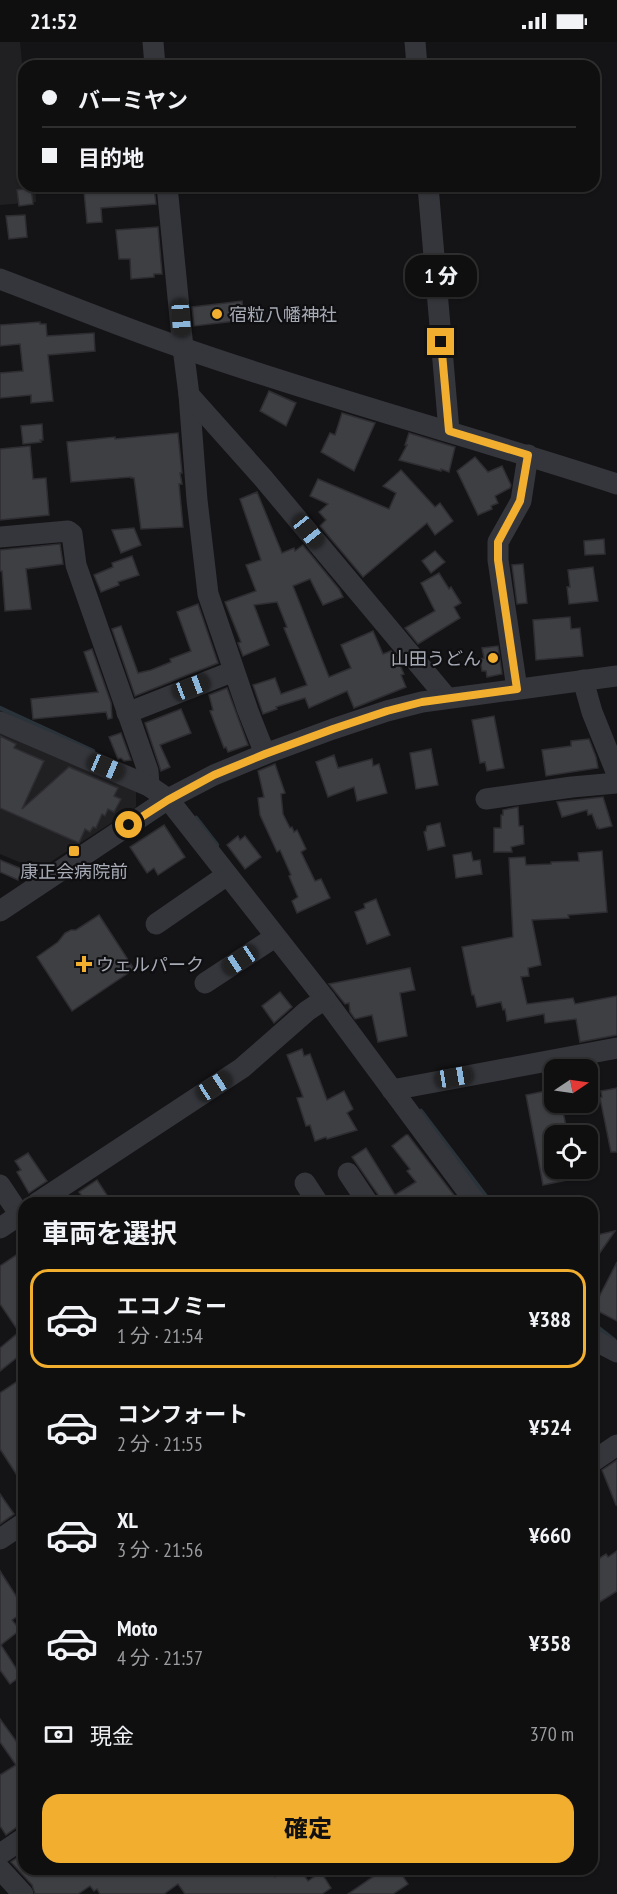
<!DOCTYPE html>
<html lang="ja">
<meta charset="utf-8">
<style>
:root{--surface:#0f0f10;--page:#1d1d1e;--text:#f1f3f6;--muted:#9b9c9f;--line:#2f2f30;--accent:#f2af2f}
body{margin:0;font-family:"PT Sans Narrow","Noto Sans JP",sans-serif;background:var(--page);color:var(--text);height:100vh;display:flex;flex-direction:column;font-size:22px;white-space:nowrap}
*{box-sizing:border-box;margin:0}
p{font-size:20px;color:var(--muted)}
.icon{flex:none;width:33px;height:33px;fill:none;stroke:currentColor;stroke-width:2;stroke-linecap:round;stroke-linejoin:round}
.map{position:relative;flex:1;overflow:hidden}
.drawer{position:absolute;left:18px;top:1155px;width:580px;height:678px;display:flex;flex-direction:column;background:var(--surface);border-radius:18px;box-shadow:0 2px 4px #0004,0 0 0 2px var(--line)}
.drawer>*{flex:none}
.hud{position:absolute;left:18px;top:18px;width:582px;height:132px;border-radius:18px;box-shadow:0 2px 4px #0004,0 0 0 2px var(--line);display:grid;align-content:center;height:132px;padding:0 24px;background:var(--surface)}
.needle{width:39px;rotate:77deg}
.controls{position:absolute;left:544px;top:1017px;display:grid;gap:12px}
.controls a{display:grid;place-items:center;width:54px;height:54px;border-radius:12px;background:var(--surface);box-shadow:0 2px 4px #0004,0 0 0 2px var(--line);font-size:30px}
.end{position:absolute;width:27px;height:27px;margin:-14px;border:8px solid #f2af2f;background:#111;box-shadow:0 0 0 3px #111}
.from{border-radius:50%}
.bubble{position:absolute;height:42px;border-radius:18px;background:var(--surface);box-shadow:0 2px 4px #0004,0 0 0 2px var(--line);font-size:20px;font-weight:800;line-height:42px;text-align:center}
.car{position:absolute;width:18px;height:36px;margin:-18px -9px;border-radius:8px;box-shadow:0 0 4px 2px #0007;background:linear-gradient(#222 24%,#8ab4d8 0 40%,#222 0 76%,#8ab4d8 0 86%,#222 0)}
.hud b{display:flex;align-items:center;gap:21px;height:57px;font-size:22px}
.hud b+b{border-top:2px solid var(--line)}
.hud i{width:15px;height:15px;background:var(--text)}
ul{padding:0;list-style:none}
li{display:flex;align-items:center;gap:18px;height:99px;margin:0 12px 9px;padding:0 12px;border:3px solid transparent;border-radius:18px}
li div{flex:1}
li b{display:block;font-size:22px}
li em{font-style:normal;font-weight:800}
li.active{border-color:var(--accent)}
li>.icon{width:54px;height:54px;stroke-width:1.5}
h2{padding:0 24px;font-size:27px;line-height:72px}
.pay{display:flex;align-items:center;gap:15px;height:66px;padding:0 24px;font-size:22px}
.pay p{margin-inline-start:auto}
.cta{display:flex;gap:12px;margin-top:auto;padding:12px 24px}
.cta a{flex:1;height:69px;border-radius:18px;background:var(--accent);color:#111;font-size:24px;font-weight:800;line-height:69px;text-align:center}
.status{display:flex;justify-content:space-between;align-items:center;height:42px;padding:0 30px;background:var(--surface);direction:ltr}
.status svg{height:16px;fill:currentColor}
.map>svg:first-child{display:block}
.built{fill:#202023}
.lines{fill:none;stroke-linecap:round;stroke-linejoin:round}
.stream{stroke:#2a333a;stroke-width:4.5}
.building{fill:#3e3f43;stroke:#2e2e32;stroke-width:1.5}
.minor{stroke:#35363b;stroke-width:21}
.route{stroke:#f2af2f;stroke-width:8}
.poi-dot{fill:#f2af2f;stroke:#0f0f11;stroke-width:2}
.labels{text-anchor:middle;dominant-baseline:central;stroke-width:4.5;stroke-linejoin:round;paint-order:stroke}
.poi-label{font-size:18px;fill:#a6abb6;stroke:#0f0f11;text-anchor:start}
</style>
<div class="status"><b>21:52</b><svg viewBox="0 0 49 12"><path d="M0 12V9h3v3zM5 12V6h3v6zM10 12V3h3v9zM15 12V0h3v12zM26 1h20v11H26zM47 4h2v5h-2z"/></svg></div>
<div class="map">
<svg width="617" height="1852" viewBox="0 0 617 1852">
<rect width="100%" height="100%" fill="#141416"/>
<!-- built -->
<g class="built">
<path d="M0,0H20L24,41V144H35L36,160L0,163Z"/>
<path d="M0,688L136,749V765L38,828L0,812Z"/>
</g>
<g class="lines">
<!-- stream -->
<g class="stream">
<path d="M0,666L93,709"/>
<path d="M196,776L217,803"/>
<path d="M421,1069L491,1161"/>
<path d="M592,1281L614,1298"/>
</g>
</g>
<!-- building -->
<g class="building">
<path d="M130,145L131,148L154,146L156,162L101,166L102,180L87,181L84,149Z"/>
<path d="M31,146L33,162L19,164L17,148Z"/>
<path d="M25,173L27,195L9,197L6,174Z"/>
<path d="M158,185L162,232H154V235L131,237L130,217H119L116,188Z"/>
<path d="M242,259L244,278L194,284L192,265Z"/>
<path d="M40,280V282H46L47,294L94,291L95,309L48,313L53,359L31,361V353L0,356V331L23,329L20,302L0,304V283Z"/>
<path d="M269,349L296,361L286,384L260,369Z"/>
<path d="M342,371L375,381L354,429L321,410L330,391L335,393Z"/>
<path d="M42,382L43,398H40L41,400L23,402L21,384Z"/>
<path d="M178,391L182,431H180L182,442H179L183,485L141,487L134,436H131V435L71,440L67,400L115,395V397Z"/>
<path d="M409,391L455,405L449,430L441,427V429L399,418L407,403H405Z"/>
<path d="M30,404L33,437L46,436L49,473L0,478V407Z"/>
<path d="M475,415L488,430L502,424L511,443L510,446L495,454L498,461L491,464L492,467L478,473L457,429Z"/>
<path d="M401,428L435,465L440,461L453,479L435,493L427,481L363,535L320,484L326,478L319,470L328,462L310,454L318,437L389,467L396,451L383,444Z"/>
<path d="M257,450L282,511L294,506L295,509L303,503L339,547L343,555L323,563L310,537L293,544L329,635L351,626L341,603L373,589L383,612L391,609L396,615L404,632L401,633L406,645L354,666L347,649L309,666L305,656L276,665L277,667L263,672L253,643L275,636L281,652L307,643L284,586L287,585L277,560L254,563L269,603L243,614L238,601L241,600L225,560L256,549L246,523L261,518L240,457Z"/>
<path d="M134,486L141,503L121,511L112,488Z"/>
<path d="M604,497L605,512L585,513L584,499Z"/>
<path d="M60,502L63,522L26,527L31,567L5,569L2,529H0V508Z"/>
<path d="M435,509L445,520L431,531L422,519Z"/>
<path d="M132,514L139,533L118,540L119,543L101,550L94,533L113,525L112,521Z"/>
<path d="M523,522L527,561L517,562L512,523Z"/>
<path d="M593,525L598,559L569,562L567,545H570L568,528Z"/>
<path d="M439,531L449,547L451,545L461,561L454,565L460,576L418,602L405,586L435,569L421,541Z"/>
<path d="M198,562L218,621L135,654L112,587L121,584L138,631L151,628L171,620L170,617L191,609L177,570Z"/>
<path d="M570,575L571,587L580,586L583,614L536,618L533,578Z"/>
<path d="M498,604L502,632L487,635L486,629H482L480,617L484,616L482,606Z"/>
<path d="M92,607L111,661L112,676L108,677L106,670L33,677L31,657L98,650L84,610Z"/>
<path d="M227,646L248,703L228,710L226,705L224,706L210,669L213,668L209,653Z"/>
<path d="M181,667L191,691L160,703L170,725L161,729L145,681Z"/>
<path d="M494,674L504,726L487,729L485,720L480,721L472,678Z"/>
<path d="M121,691L131,718H130L124,719L121,716L118,717L109,695Z"/>
<path d="M0,694L16,702L14,706L44,719L22,767L69,725L118,746L114,754L121,757L114,770L108,767L105,774L102,772L96,786L93,785L90,790L85,787L79,801L0,766Z"/>
<path d="M589,697L596,715L598,726L546,734L542,708L571,704V699Z"/>
<path d="M431,707L438,743L416,747L410,711Z"/>
<path d="M334,713L338,726L372,717L373,724L379,722L387,751L357,759L354,745L328,755L316,720Z"/>
<path d="M275,722L285,751L281,752L283,772L290,786L292,785L294,790L297,788L306,807L301,810L315,839L321,837L330,856L297,871L292,859L298,855L289,834L291,833L280,808L277,810L260,773L258,756L264,755L258,729Z"/>
<path d="M603,755L612,784L599,787L598,785L597,786L592,772L588,773L587,768L562,775L557,760Z"/>
<path d="M518,765L519,784H523L524,802L511,805L512,810H494V786H501V773H503V768Z"/>
<path d="M440,781L445,804L428,808L424,790L426,789L427,784Z"/>
<path d="M164,783L185,815L158,833L154,826L147,831L130,805Z"/>
<path d="M238,794L240,798L245,794L261,815L245,827L227,803Z"/>
<path d="M602,809L607,870L568,873L569,876L532,878L541,923L528,926L529,934L521,935L527,962L573,956L575,962L617,954V993L580,1000L576,977L545,981L544,972L507,979L505,967L503,968L501,960L477,965L474,953H472L462,905L513,895L509,816L525,815L526,823L551,822V820L579,819L578,811Z"/>
<path d="M471,810L473,819L480,818L482,832L456,836L453,813Z"/>
<path d="M0,818L22,827L18,838L0,830Z"/>
<path d="M376,857L390,893L367,902L355,870L365,866L364,862Z"/>
<path d="M99,873L134,927L72,969L37,915L58,900L65,891L71,888H76Z"/>
<path d="M410,926L415,948L400,951L407,994L378,1000L372,973L355,977L350,970L349,961L345,962L329,942Z"/>
<path d="M280,950L292,965L274,981L262,964Z"/>
<path d="M302,1007L304,1014L310,1012L327,1058L344,1049L353,1067L347,1071L357,1088L327,1097L326,1095L315,1099L310,1083L306,1084L297,1056L303,1055L287,1013Z"/>
<path d="M617,1046V1110H611L600,1056L602,1055L601,1049Z"/>
<path d="M546,1049L548,1060L555,1059V1060H561L568,1094H555V1126H595L596,1132L543,1143L526,1053Z"/>
<path d="M406,1093H408L460,1161H381L379,1154L352,1115L366,1106L395,1153L416,1140L407,1129L410,1127L392,1104Z"/>
<path d="M28,1111L47,1139L29,1151L17,1130L21,1128L15,1119Z"/>
<path d="M97,1138L112,1161H87L79,1150Z"/>
<path d="M615,1189L592,1222V1194Z"/>
<path d="M24,1208V1310L0,1329V1306L19,1290L0,1262V1224Z"/>
<path d="M617,1220V1279L592,1266V1251L599,1255Z"/>
<path d="M24,1335V1444L0,1407V1351Z"/>
<path d="M617,1418V1463H616L602,1428Z"/>
<path d="M0,1452L14,1472L0,1482Z"/>
<path d="M617,1509V1549L592,1565V1521L606,1512L608,1515Z"/>
<path d="M0,1529L18,1557L20,1556L24,1562V1570L12,1578L20,1588L1,1603L21,1634L10,1642L0,1628Z"/>
<path d="M0,1677L24,1710V1783L17,1785L6,1793L0,1784V1733L16,1723L0,1700Z"/>
<path d="M24,1811V1827H269L275,1835L286,1827H300L308,1839L321,1830L331,1846L322,1852H185L178,1842L164,1852H100L97,1847L94,1849L90,1844L78,1852H35L32,1843L11,1820Z"/>
<path d="M369,1827H398L408,1842L393,1852H348L374,1834Z"/>
</g>
<g class="lines">
<!-- minor -->
<g class="minor">
<path d="M153,0L155,24"/>
<path d="M415,0L417,24"/>
<path d="M167,144L183,306L189,353L197,458L208,552L248,669L265,712"/>
<path d="M428,144L449,389"/>
<path d="M0,237C61,260 121,285 183,306C326,356 473,395 617,442"/>
<path d="M189,353L263,436L447,656"/>
<path d="M0,495L68,489L72,492L76,523L148,729L149,744"/>
<path d="M583,638L592,670L617,732"/>
<path d="M517,647L498,518V500L521,459L528,413"/>
<path d="M127,671L234,629"/>
<path d="M0,680L149,744L168,757L325,957L476,1161"/>
<path d="M486,757L572,745L617,741"/>
<path d="M0,869L168,757L214,733L265,712L333,687L387,669L422,660L617,634"/>
<path d="M156,882L227,833"/>
<path d="M205,941L275,895"/>
<path d="M392,1048L617,1006"/>
<path d="M348,1131L368,1161"/>
<path d="M305,1141L318,1161"/>
<path d="M0,1143L24,1179"/>
<path d="M37,1161L242,1026L307,969L325,957"/>
<path d="M0,1186L24,1170"/>
<path d="M592,1297L617,1310"/>
<path d="M592,1420L617,1403"/>
<path d="M0,1497L24,1481"/>
<path d="M0,1812L24,1796"/>
<path d="M0,1827L23,1852"/>
</g>
</g>
<g class="lines">
<!-- route -->
<path class="route" d="M129,783L168,758L214,733L265,712L333,687L387,669L422,660L517,647L498,518V500L520,459L528,413L449,389L441,300"/>
</g>
<!-- markers -->
<g class="poi-dot">
<circle cx="217" cy="272" r="6"/>
<circle cx="493" cy="616" r="6"/>
<rect x="68" y="803" width="12" height="12" rx="3"/>
<path d="M81 913h6v6h6v6h-6v6h-6v-6h-6v-6h6z"/>
</g>
<g class="labels">
<!-- poi labels -->
<g class="poi-label">
<text x="229" y="272">宿粒八幡神社</text>
<text x="481" y="616" text-anchor="end">山田うどん</text>
<text x="74" y="829" text-anchor="middle">康正会病院前</text>
<text x="96" y="922">ウェルパーク</text>
</g>
</g>
</svg>
<div class="controls">
<a><svg class="needle" viewBox="-14 -14 28 28"><path d="M0-13l5 13h-10z" fill="#e53935"/><path d="M0 13l5-13h-10z" fill="#9b9c9f"/></svg></a>
<a><svg class="icon" aria-label="locate" viewBox="0 0 24 24"><circle cx="12" cy="12" r="6"/><path d="M12 2v4M12 18v4M2 12h4M18 12h4"/></svg></a>
</div>
<i class="end from" style="left:129px;top:783px"></i>
<i class="end" style="left:441px;top:300px"></i>
<div class="bubble" style="left:405px;top:213px;width:72px">1 分</div>
<i class="car" style="left:181px;top:276px;rotate:176deg"></i>
<i class="car" style="left:308px;top:489px;rotate:141deg"></i>
<i class="car" style="left:191px;top:645px;rotate:69deg"></i>
<i class="car" style="left:106px;top:725px;rotate:113deg"></i>
<i class="car" style="left:240px;top:918px;rotate:236deg"></i>
<i class="car" style="left:454px;top:1035px;rotate:81deg"></i>
<i class="car" style="left:214px;top:1044px;rotate:57deg"></i>
<div class="hud">
<b><i class="from"></i>バーミヤン</b>
<b><i></i>目的地</b>
</div>
<section class="drawer">
<h2>車両を選択</h2>
<ul>
<li class="active"><svg class="icon" aria-label="car" viewBox="0 0 24 24"><path d="M5 17H2v-5l4-1 3-4h7l3 4 3 1v5h-3M9 17h6M6 11h13"/><circle cx="7" cy="17" r="2"/><circle cx="17" cy="17" r="2"/></svg><div><b>エコノミー</b><p>1 分 · 21:54</p></div><em>¥388</em></li>
<li><svg class="icon" aria-label="car" viewBox="0 0 24 24"><path d="M5 17H2v-5l4-1 3-4h7l3 4 3 1v5h-3M9 17h6M6 11h13"/><circle cx="7" cy="17" r="2"/><circle cx="17" cy="17" r="2"/></svg><div><b>コンフォート</b><p>2 分 · 21:55</p></div><em>¥524</em></li>
<li><svg class="icon" aria-label="car" viewBox="0 0 24 24"><path d="M5 17H2v-5l4-1 3-4h7l3 4 3 1v5h-3M9 17h6M6 11h13"/><circle cx="7" cy="17" r="2"/><circle cx="17" cy="17" r="2"/></svg><div><b>XL</b><p>3 分 · 21:56</p></div><em>¥660</em></li>
<li><svg class="icon" aria-label="car" viewBox="0 0 24 24"><path d="M5 17H2v-5l4-1 3-4h7l3 4 3 1v5h-3M9 17h6M6 11h13"/><circle cx="7" cy="17" r="2"/><circle cx="17" cy="17" r="2"/></svg><div><b>Moto</b><p>4 分 · 21:57</p></div><em>¥358</em></li>
</ul>
<div class="pay"><svg class="icon" aria-label="cash" viewBox="0 0 24 24"><path d="M3 7h18v10H3z"/><circle cx="12" cy="12" r="2"/></svg>現金<p>370 m</p></div>
<div class="cta"><a>確定</a></div>
</section>
</div>
